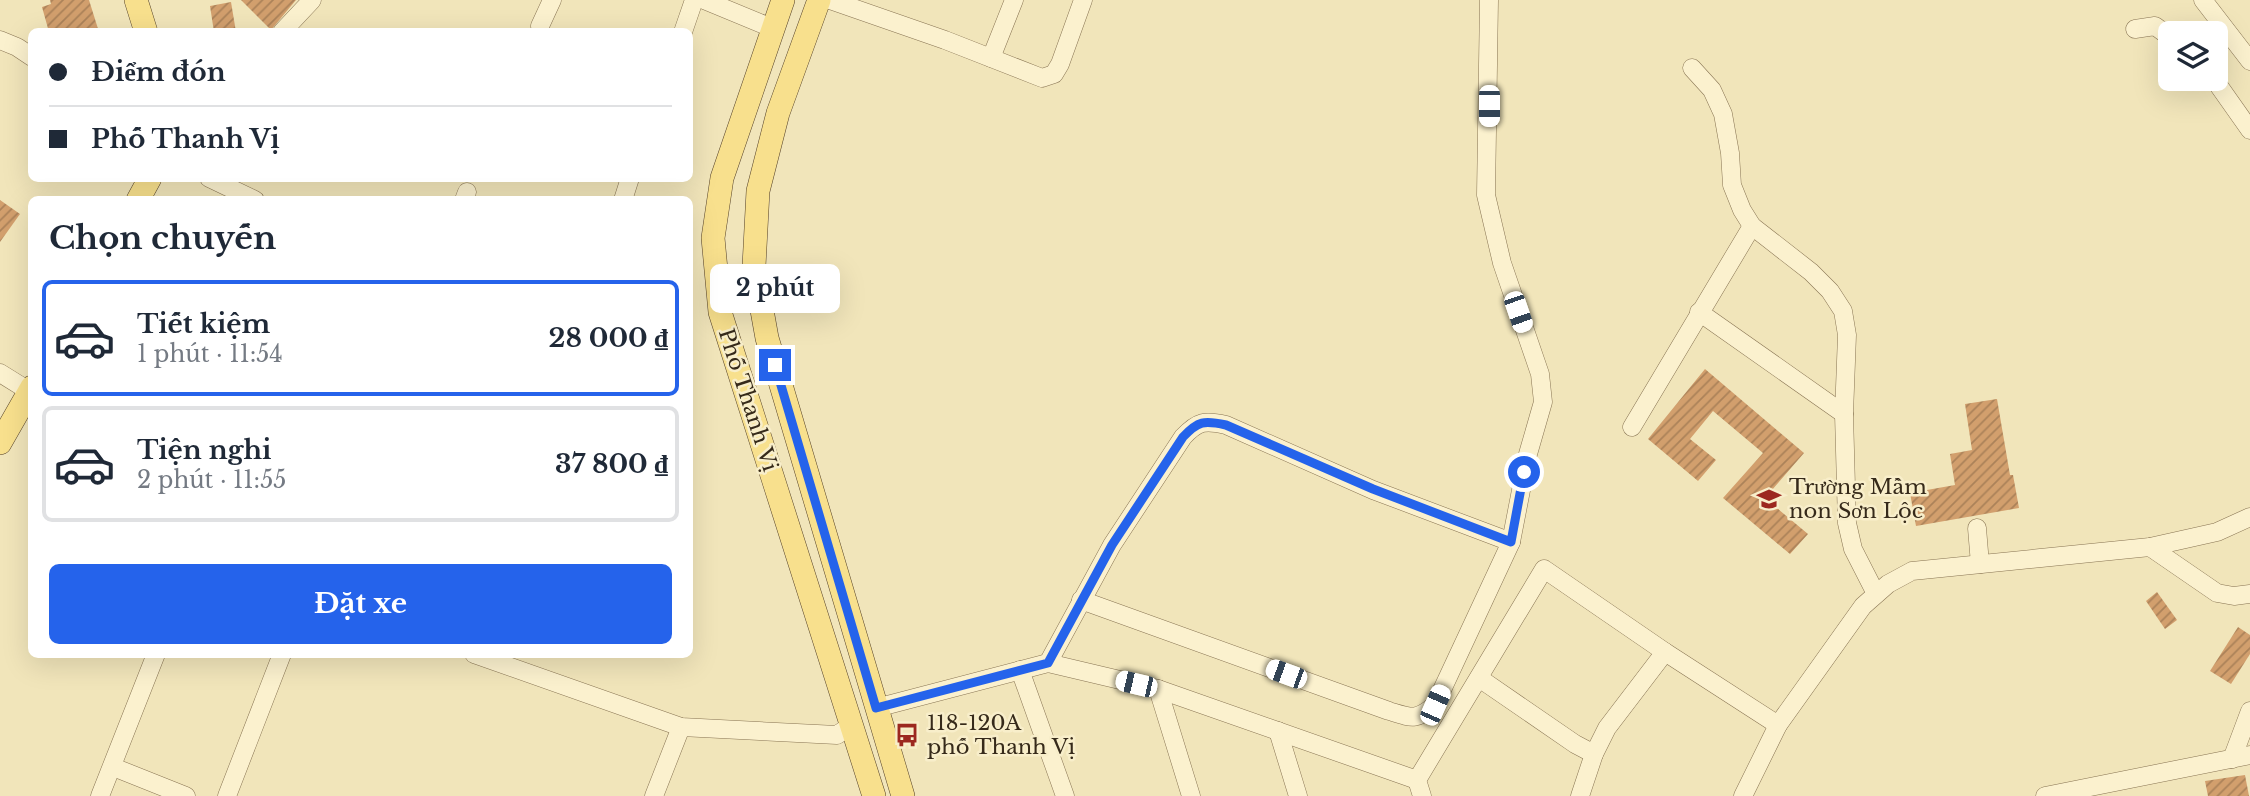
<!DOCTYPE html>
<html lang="vi">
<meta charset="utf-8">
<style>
:root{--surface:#fff;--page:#f6f6f7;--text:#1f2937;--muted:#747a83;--line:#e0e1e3;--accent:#2563eb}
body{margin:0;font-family:"Libre Baskerville",serif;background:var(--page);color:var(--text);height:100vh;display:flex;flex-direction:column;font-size:26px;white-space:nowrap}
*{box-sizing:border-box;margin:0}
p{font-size:23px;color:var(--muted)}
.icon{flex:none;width:38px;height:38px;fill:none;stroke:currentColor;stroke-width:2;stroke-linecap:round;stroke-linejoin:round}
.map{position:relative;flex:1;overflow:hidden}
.drawer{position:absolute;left:28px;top:196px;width:665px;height:462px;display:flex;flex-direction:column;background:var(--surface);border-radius:10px;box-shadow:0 7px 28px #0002}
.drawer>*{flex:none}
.banner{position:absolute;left:28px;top:28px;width:665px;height:154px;border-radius:10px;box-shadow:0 7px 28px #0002;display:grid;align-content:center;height:154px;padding:0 21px;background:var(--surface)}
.fabs{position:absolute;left:2158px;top:21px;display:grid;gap:14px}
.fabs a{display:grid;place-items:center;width:70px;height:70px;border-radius:10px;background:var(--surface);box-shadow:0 7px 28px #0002;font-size:35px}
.end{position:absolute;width:32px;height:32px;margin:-16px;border:9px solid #2563eb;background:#fff;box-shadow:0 0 0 4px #fff}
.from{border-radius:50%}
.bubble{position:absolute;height:49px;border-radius:10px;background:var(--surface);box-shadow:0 7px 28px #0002;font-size:23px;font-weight:800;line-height:49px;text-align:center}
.car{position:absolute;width:21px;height:42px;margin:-21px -10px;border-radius:9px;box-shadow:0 0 5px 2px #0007;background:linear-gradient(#fff 24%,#345 0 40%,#fff 0 76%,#345 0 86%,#fff 0)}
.banner b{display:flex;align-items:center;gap:24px;height:66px;font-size:26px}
.banner b+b{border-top:2px solid var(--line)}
.banner i{width:18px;height:18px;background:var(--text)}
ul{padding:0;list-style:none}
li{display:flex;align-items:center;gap:21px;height:116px;margin:0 14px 10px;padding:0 7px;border:4px solid var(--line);border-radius:10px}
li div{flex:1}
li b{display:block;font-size:26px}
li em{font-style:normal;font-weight:800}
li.selected{border-color:var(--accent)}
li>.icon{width:63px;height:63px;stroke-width:1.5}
h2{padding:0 21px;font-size:32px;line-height:84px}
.primary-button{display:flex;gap:14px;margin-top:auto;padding:14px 21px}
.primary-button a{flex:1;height:80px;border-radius:10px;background:var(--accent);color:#fff;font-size:28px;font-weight:800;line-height:80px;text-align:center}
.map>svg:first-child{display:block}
.building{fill:url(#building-hatch)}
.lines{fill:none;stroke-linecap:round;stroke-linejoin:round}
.minor-casing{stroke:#887453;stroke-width:19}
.major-casing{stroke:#554129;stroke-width:24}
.minor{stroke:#fbf1ce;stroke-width:18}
.major{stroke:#f8e08d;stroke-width:23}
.route{stroke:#2563eb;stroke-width:9}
.labels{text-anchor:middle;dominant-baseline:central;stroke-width:5;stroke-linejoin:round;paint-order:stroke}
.street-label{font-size:21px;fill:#362a1a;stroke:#f8eeca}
.poi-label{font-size:21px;fill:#362a1a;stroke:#f8eeca;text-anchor:start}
</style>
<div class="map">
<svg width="2250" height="796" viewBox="0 0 2250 796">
<defs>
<pattern id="building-hatch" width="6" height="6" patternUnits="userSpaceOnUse" patternTransform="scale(1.75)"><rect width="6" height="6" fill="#d29f6d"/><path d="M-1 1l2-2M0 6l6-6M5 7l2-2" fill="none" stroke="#ab8259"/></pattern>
</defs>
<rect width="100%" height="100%" fill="#f1e5ba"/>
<!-- building -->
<g class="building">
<path d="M50,0H89L99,32H49L42,7L51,4Z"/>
<path d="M241,0H296L271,30Z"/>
<path d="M231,2L236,32H214L210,6Z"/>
<path d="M0,200L20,214L0,242Z"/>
<path d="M1705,369L1804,453L1765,498L1808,534L1790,554L1723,498L1763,453L1713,411L1690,439L1716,460L1698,481L1648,439Z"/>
<path d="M1997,399L2010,475H2013L2019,508L1916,526L1910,493L1955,485L1950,454L1972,450L1965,404Z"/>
<path d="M2157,592L2177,620L2165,629L2146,601Z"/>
<path d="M2238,627L2250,635V654L2231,684L2210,671Z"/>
<path d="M2245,775L2249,796H2208L2205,781Z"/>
</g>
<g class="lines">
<!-- minor casing -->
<g class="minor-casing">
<g id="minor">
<path d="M704,0L772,28"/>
<path d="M830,0L945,40L1042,78L1054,74L1060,64L1083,0"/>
<path d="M2203,0L2250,61"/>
<path d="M540,26L552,0"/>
<path d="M2135,29L2155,26L2170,37"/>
<path d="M282,32L312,0"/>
<path d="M683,32L694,0"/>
<path d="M0,40L17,47L32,57"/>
<path d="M991,58L1014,0"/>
<path d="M1692,68L1712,90L1723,114L1730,153L1732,185L1742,210L1752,226L1811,272L1830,291L1843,311L1847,335L1844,414L1847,523L1853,549L1876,594"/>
<path d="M2214,79L2250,130"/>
<path d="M209,178L255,200"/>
<path d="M464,200L467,192"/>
<path d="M623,200L630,178"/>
<path d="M1699,312L1844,414"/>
<path d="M0,373L29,391"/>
<path d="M1632,427L1752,226"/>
<path d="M1977,528L1980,564"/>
<path d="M2150,547L2217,593L2234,596L2250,594"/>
<path d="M1081,600L1389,711C1412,718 1416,721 1435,705L1511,542L1528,454L1543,402L1540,374L1502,263L1486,195L1489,0"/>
<path d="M474,654L681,727L837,735L853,724"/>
<path d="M1048,663L1112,545L1183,437C1198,421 1205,420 1226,425L1373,490L1511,542"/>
<path d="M1020,670L1065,796"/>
<path d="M1479,678L1575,744L1594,754"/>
<path d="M1158,689L1191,796"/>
<path d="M876,708L1048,663L1158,689L1417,780"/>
<path d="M1278,731L1298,796"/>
<path d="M2232,759L2250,711"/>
<path d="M113,767L186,796"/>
<path d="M100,796L156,654"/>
<path d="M227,796L282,654"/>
<path d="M654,796L681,727"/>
<path d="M1422,796L1417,780L1544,569L1665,652L1778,725"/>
<path d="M1580,796L1594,754L1607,728L1665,652"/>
<path d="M1743,796L1778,725L1863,606L1888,584L1912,571L2150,547L2217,532L2250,517"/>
<path d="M2045,796L2250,755"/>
</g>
</g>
<!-- major casing -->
<g class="major-casing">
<g id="major">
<path d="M136,0L146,32"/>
<path d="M783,0L722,178L713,238L720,312L874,796"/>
<path d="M819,0L778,113L758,191L754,266L767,338L903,796"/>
<path d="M138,200L150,178"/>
<path d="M0,443L32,387"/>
</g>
</g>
<!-- minor -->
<use href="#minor" class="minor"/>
<!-- major -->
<use href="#major" class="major"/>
</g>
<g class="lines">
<!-- route -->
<path class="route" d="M775,365L876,708L1048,663L1112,545L1183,437C1198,421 1204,420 1226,425L1373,489L1511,542L1524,472"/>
</g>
<!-- icons -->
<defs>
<g id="school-bare" transform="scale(1.89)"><path d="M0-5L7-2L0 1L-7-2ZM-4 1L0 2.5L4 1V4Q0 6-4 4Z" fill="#9c281f" stroke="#f8eeca" stroke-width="2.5" paint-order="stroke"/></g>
<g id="bus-bare" transform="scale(1.89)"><path d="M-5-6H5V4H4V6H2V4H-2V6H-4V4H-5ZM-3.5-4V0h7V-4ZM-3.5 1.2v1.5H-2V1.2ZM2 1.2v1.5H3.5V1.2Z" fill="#9c281f" stroke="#f8eeca" stroke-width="2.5" paint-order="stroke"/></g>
</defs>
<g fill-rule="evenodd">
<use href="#school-bare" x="1769" y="499"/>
<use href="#bus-bare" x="907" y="735"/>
</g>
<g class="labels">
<!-- street labels -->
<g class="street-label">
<text transform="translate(748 400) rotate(72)">Phố Thanh Vị</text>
</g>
<!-- poi labels -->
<g class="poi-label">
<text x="1789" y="487">Trường Mầm<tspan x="1789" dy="24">non Sơn Lộc</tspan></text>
<text x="927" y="723">118-120A<tspan x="927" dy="24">phố Thanh Vị</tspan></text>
</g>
</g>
</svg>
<div class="fabs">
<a><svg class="icon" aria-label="layers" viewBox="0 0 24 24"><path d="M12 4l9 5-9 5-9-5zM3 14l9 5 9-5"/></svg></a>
</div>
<i class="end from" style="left:1524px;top:472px"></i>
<i class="end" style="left:775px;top:365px"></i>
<div class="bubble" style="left:710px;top:264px;width:130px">2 phút</div>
<i class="car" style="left:1489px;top:106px;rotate:180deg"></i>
<i class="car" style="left:1518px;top:312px;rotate:161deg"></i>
<i class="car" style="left:1286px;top:674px;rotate:290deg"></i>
<i class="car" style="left:1136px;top:684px;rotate:283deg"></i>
<i class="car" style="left:1435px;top:705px;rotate:24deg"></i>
<div class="banner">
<b><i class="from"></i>Điểm đón</b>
<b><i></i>Phố Thanh Vị</b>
</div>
<section class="drawer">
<h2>Chọn chuyến</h2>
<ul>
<li class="selected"><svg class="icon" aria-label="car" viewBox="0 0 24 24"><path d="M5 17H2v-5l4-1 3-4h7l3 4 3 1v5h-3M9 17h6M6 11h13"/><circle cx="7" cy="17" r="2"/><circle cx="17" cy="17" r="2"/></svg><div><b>Tiết kiệm</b><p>1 phút · 11:54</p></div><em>28 000 ₫</em></li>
<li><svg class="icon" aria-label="car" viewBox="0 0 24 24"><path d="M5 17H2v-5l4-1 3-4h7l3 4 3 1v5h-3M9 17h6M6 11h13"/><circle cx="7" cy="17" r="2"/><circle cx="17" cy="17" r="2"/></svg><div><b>Tiện nghi</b><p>2 phút · 11:55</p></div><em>37 800 ₫</em></li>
</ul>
<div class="primary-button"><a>Đặt xe</a></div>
</section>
</div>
